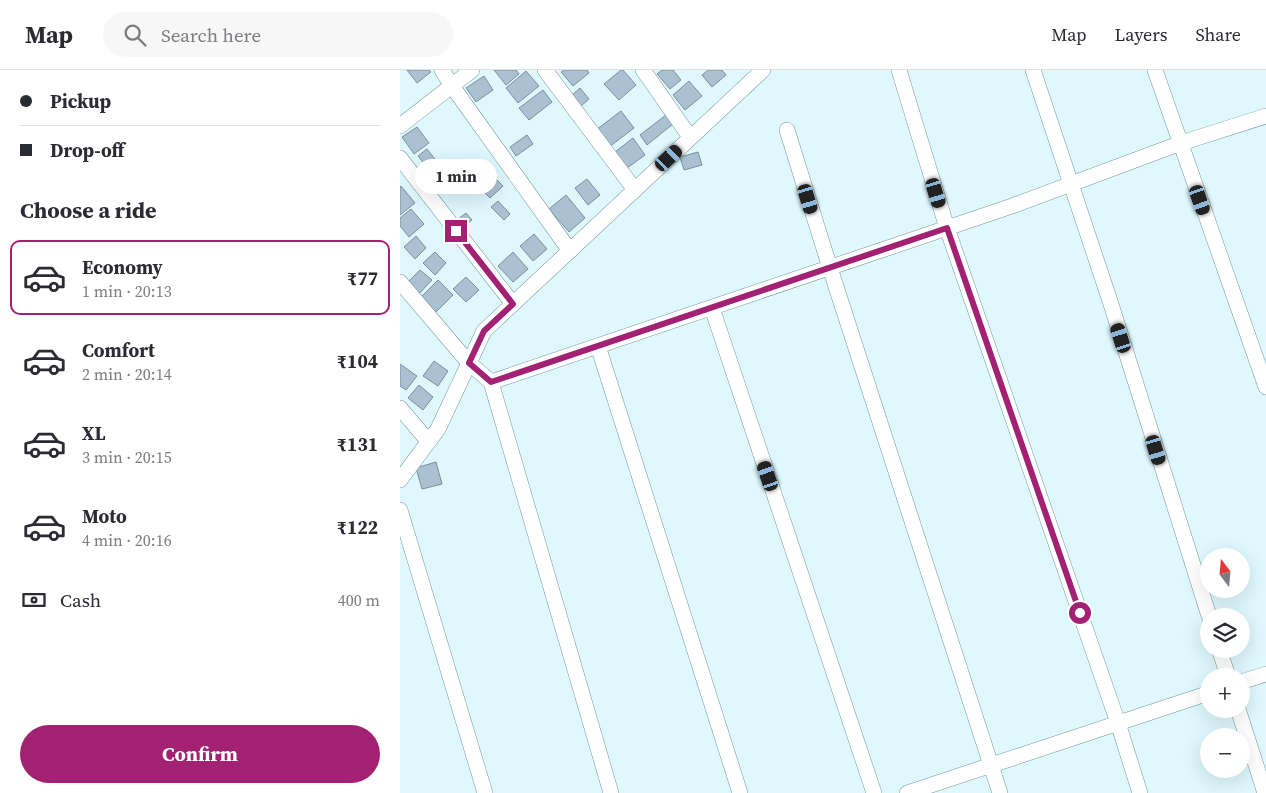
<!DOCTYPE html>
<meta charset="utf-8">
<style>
:root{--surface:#fff;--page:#f7f7f7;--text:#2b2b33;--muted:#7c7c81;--line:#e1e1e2;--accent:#a22173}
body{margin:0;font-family:"Source Serif 4",serif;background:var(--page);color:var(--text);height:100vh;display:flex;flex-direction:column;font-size:19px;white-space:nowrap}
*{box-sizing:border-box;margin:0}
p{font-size:16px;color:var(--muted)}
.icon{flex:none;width:28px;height:28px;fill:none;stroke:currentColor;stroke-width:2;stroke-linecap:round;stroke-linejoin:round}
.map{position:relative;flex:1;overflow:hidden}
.panel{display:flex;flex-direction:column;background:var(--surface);width:400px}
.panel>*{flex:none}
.guide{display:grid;align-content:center;height:110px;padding:0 20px;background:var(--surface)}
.needle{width:32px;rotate:344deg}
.tools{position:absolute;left:800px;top:478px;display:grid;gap:10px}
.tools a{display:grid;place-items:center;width:50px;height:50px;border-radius:50%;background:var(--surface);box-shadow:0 5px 20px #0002;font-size:25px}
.end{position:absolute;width:22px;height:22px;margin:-11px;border:6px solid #a22173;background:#fff;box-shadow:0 0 0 2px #fff}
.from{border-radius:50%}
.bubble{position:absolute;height:35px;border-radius:18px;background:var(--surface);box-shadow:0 5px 20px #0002;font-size:16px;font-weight:700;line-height:35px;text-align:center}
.car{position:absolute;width:15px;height:30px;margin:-15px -8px;border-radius:6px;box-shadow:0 0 4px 1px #0007;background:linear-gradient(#222 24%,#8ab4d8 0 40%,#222 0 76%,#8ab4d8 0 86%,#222 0)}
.guide b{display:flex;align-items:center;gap:18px;height:48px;font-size:19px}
.guide b+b{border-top:1px solid var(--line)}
.guide i{width:12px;height:12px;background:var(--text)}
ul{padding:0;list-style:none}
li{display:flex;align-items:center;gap:15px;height:75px;margin:0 10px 8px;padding:0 10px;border:2px solid transparent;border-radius:10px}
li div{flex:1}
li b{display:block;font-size:19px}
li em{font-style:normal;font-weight:700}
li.current{border-color:var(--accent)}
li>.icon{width:45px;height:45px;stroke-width:1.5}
h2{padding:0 20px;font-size:22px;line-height:60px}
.pay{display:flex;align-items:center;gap:12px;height:55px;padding:0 20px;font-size:19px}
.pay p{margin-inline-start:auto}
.action{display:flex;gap:10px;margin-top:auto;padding:10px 20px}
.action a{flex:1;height:58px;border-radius:30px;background:var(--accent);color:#fff;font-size:20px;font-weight:700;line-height:58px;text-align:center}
header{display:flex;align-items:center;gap:30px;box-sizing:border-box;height:70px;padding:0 25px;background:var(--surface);border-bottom:1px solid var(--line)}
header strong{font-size:24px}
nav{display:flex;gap:28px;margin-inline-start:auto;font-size:18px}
.search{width:350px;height:45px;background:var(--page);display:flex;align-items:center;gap:12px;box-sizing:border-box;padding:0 18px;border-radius:28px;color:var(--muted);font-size:19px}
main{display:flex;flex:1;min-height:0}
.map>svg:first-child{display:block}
.building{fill:#aac1d2;stroke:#7a90a0}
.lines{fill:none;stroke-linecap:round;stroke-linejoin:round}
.minor-casing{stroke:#76959c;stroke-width:16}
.minor{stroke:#fff;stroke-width:15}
.route{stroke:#a22173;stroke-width:6}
</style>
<header>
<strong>Map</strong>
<div class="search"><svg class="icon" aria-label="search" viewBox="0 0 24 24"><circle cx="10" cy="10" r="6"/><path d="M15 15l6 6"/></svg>Search here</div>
<nav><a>Map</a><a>Layers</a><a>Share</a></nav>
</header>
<main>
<section class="panel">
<div class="guide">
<b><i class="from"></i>Pickup</b>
<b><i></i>Drop-off</b>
</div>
<h2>Choose a ride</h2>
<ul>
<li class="current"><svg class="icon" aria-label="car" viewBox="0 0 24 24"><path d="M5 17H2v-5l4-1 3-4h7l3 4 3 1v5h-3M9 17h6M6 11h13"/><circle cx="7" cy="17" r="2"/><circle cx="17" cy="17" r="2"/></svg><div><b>Economy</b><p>1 min · 20:13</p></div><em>₹77</em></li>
<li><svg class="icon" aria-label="car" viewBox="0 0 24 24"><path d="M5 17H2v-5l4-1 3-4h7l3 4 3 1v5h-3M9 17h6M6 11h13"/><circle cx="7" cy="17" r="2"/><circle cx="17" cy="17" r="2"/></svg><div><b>Comfort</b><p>2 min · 20:14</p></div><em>₹104</em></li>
<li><svg class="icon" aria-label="car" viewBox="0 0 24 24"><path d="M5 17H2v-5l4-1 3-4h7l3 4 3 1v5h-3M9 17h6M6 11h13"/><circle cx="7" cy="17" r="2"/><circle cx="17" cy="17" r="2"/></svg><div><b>XL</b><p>3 min · 20:15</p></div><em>₹131</em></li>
<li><svg class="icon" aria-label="car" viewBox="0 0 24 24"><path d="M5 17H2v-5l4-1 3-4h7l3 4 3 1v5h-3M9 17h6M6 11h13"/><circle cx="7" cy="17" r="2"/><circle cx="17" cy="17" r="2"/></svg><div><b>Moto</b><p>4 min · 20:16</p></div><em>₹122</em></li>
</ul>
<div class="pay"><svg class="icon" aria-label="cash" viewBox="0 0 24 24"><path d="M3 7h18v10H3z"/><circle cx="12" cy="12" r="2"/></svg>Cash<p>400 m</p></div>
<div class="action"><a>Confirm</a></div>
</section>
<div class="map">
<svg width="866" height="723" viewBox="0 0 866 723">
<rect width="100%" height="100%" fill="#def8fe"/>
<!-- building -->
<g class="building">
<path d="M7,0H29L31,2L17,13Z"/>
<path d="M94,0H116L119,4L106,15Z"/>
<path d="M164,0H187L189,3L173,16L161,2Z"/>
<path d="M221,0H223L236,15L219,30L204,14Z"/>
<path d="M262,0H273L281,10L270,19L257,4Z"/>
<path d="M308,0H322L326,5L312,17L302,5Z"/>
<path d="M126,1L139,16L118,33L106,18Z"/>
<path d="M84,6L93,20L76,32L66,18Z"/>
<path d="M289,11L302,26L285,40L273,25Z"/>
<path d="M180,18L189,29L180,37L171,26Z"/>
<path d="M143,20L152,32L129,50L119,38Z"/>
<path d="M221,41L234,58L209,77L196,60Z"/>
<path d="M266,45L273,54L247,75L240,65Z"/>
<path d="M17,57L29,73L14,84L2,67Z"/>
<path d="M127,65L133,74L116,86L110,77Z"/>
<path d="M233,68L245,85L227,98L215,82Z"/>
<path d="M27,79L35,89L26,96L18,86Z"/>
<path d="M298,82L302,95L284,100L280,87Z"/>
<path d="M76,90L90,106L77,117L63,101Z"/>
<path d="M37,102L45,113L36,119L28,108Z"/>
<path d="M94,107L103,116L90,128L81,119Z"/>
<path d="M187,109L200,125L188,135L175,118Z"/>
<path d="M1,116L15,133L0,145V117Z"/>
<path d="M166,125L185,148L169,162L149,139Z"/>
<path d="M98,131L110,144L104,150L91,137Z"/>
<path d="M11,139L24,154L9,167L0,156V148Z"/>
<path d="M66,143L72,150L62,157L57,150Z"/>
<path d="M134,164L147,179L133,191L120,176Z"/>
<path d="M16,166L26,178L15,189L4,177Z"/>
<path d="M35,182L46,193L35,205L23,193Z"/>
<path d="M113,182L128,199L113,212L98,196Z"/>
<path d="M20,200L32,210L18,225L6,214Z"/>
<path d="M66,207L79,220L66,232L53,219Z"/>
<path d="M38,210L53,225L35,243L20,228Z"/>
<path d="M34,291L48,301L38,316L23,306Z"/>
<path d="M0,294L17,306L6,320L0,316Z"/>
<path d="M19,315L33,327L23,340L8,328Z"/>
<path d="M36,392L42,414L22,419L16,398Z"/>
</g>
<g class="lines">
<!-- minor casing -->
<g class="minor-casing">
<g id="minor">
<path d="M42,0L52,16L170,181"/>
<path d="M145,0L235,120"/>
<path d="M243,0L290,67"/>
<path d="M499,0L547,158L718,653L740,723"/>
<path d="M633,0L710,231L809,546"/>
<path d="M755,0L866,317"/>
<path d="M0,56L72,0"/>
<path d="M387,60L430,198L600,723"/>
<path d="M0,88L113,234"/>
<path d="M0,212L69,293L91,312L612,136L781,73L866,46"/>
<path d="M312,238L474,723"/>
<path d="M198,276L340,723"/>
<path d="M91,312L211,723"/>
<path d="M0,338L28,371"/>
<path d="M0,410L38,359L84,261L363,0"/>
<path d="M0,440L85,723"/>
<path d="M819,579L828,606"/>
<path d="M841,612L866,604"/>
<path d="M838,639L865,723"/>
<path d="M507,723L809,623"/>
</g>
</g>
<!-- minor -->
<use href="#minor" class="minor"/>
</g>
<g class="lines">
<!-- route -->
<path class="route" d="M56,161L113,234L84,261L69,293L91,312L547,158L680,543"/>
</g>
</svg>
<div class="tools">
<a><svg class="needle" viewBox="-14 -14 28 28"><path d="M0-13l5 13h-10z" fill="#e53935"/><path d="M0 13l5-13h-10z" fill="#7c7c81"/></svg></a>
<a><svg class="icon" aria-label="layers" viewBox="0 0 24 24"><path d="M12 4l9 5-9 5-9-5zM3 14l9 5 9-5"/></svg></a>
<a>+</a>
<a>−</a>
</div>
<i class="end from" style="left:680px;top:543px"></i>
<i class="end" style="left:56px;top:161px"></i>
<div class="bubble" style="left:15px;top:89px;width:82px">1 min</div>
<i class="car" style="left:269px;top:88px;rotate:47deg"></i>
<i class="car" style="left:536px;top:123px;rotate:163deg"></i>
<i class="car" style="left:408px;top:129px;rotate:163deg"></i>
<i class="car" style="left:800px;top:130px;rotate:161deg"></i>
<i class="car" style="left:721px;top:268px;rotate:342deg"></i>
<i class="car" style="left:756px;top:380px;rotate:163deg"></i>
<i class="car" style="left:368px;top:406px;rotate:341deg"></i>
</div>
</main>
